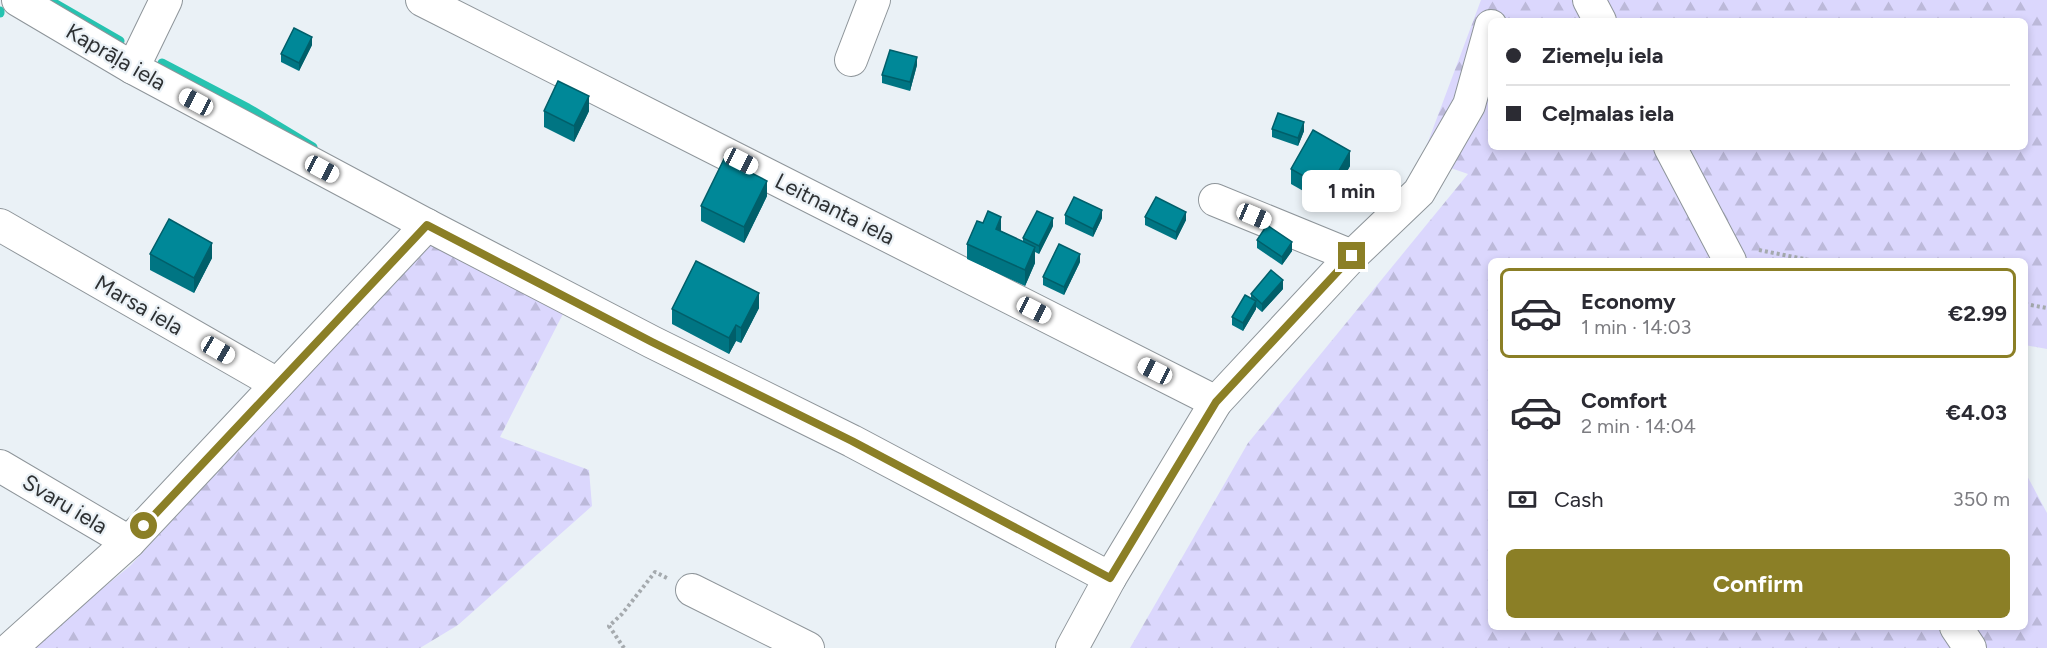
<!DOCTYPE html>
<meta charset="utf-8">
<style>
:root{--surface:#fff;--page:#f7f7f7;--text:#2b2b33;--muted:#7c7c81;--line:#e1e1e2;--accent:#8b7f26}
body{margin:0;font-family:Figtree,sans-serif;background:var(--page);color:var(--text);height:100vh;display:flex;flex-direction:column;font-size:22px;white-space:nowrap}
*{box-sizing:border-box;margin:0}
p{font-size:20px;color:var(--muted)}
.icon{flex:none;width:33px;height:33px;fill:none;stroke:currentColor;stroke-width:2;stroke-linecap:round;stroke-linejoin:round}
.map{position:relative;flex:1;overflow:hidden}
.details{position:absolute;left:1488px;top:258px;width:540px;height:372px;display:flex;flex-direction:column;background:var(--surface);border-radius:9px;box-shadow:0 3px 9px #0003}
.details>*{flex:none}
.banner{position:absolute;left:1488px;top:18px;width:540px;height:132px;border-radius:9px;box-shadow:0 3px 9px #0003;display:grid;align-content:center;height:132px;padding:0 18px;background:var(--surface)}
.end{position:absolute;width:27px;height:27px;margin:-14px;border:8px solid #8b7f26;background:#fff;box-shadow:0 0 0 3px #fff}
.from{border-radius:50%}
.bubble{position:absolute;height:42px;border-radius:9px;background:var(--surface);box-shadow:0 3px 9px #0003;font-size:20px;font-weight:700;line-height:42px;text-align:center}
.car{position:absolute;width:18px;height:36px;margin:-18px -9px;border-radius:8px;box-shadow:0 0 4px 2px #0007;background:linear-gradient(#fff 24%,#345 0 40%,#fff 0 76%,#345 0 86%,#fff 0)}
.banner b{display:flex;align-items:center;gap:21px;height:57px;font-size:22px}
.banner b+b{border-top:2px solid var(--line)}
.banner i{width:15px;height:15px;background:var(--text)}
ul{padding:10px 0 0;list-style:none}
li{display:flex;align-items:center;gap:18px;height:90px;margin:0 12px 9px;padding:0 6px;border:3px solid transparent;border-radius:9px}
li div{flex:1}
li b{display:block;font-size:22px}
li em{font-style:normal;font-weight:700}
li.on{border-color:var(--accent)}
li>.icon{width:54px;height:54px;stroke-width:1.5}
.pay{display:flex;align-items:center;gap:15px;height:66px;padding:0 18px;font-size:22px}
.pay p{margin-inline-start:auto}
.primary-button{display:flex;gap:12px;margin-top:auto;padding:12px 18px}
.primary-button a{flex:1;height:69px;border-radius:9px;background:var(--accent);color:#fff;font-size:24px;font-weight:700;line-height:69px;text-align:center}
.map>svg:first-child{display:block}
.forest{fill:url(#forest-firs);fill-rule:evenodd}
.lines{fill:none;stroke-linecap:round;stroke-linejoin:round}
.stream{stroke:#26c3b0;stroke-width:9}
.minor-casing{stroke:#8e959a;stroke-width:34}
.path{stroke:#a5aaae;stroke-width:4;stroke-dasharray:3 3;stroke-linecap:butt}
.minor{stroke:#fff;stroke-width:32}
.wall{fill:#007583}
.shaded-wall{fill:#005f6a}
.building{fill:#008898;stroke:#005f6a;stroke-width:1.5}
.route{stroke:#8b7f26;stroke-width:8}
.labels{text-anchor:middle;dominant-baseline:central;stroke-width:4.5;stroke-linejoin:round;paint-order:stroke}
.street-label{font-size:22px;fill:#2e3133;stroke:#eaf1f6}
</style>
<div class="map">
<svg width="2047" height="648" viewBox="0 0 2047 648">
<defs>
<pattern id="forest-firs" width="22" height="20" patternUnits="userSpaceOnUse" patternTransform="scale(1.5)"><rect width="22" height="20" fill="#dbd7fd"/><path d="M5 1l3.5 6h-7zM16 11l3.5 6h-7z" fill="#bcb9d9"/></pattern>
</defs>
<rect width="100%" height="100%" fill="#eaf1f6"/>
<!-- forest -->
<g class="forest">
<path d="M1481,0H2047V349L2025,345V261H1491V627H2025V472L2047,513V648H1130L1248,443L1468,174L1422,158ZM1491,21H2025V147H1491Z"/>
<path d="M431,243L565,310L500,437L589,470L592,506L458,625L420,648H29L130,566Z"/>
</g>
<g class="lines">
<!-- stream -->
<g class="stream">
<path d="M49,0L120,41"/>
<path d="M0,11V13"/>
<path d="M162,63L248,108L313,147"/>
</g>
<!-- minor casing -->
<g class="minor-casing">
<g id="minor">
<path d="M18,0L133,68L427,225L652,342L852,441L1110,578"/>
<path d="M422,0L1216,402"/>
<path d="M1589,0L1600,21"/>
<path d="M851,60L874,0"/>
<path d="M133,68L166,0"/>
<path d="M1670,147L1730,261"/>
<path d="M1215,200L1352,256"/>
<path d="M0,225L277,384"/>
<path d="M0,466L129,542"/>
<path d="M692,590L808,648"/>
<path d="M1956,627L1970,648"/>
<path d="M11,648L129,542L427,225"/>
<path d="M1072,648L1110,578L1216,402L1352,256L1419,192L1469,105L1491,26"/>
</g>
</g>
<!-- path -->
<g class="path">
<path d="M1759,250L1814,261"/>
<path d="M2025,304L2047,308"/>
<path d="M624,648L609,626L622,614L655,572L667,578"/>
</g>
<!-- minor -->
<use href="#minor" class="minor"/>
</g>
<!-- wall -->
<g class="wall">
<path d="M312,45L299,71L281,62V54Z"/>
<path d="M917,65L910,91L882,83V75Z"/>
<path d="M544,111H589L574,142L544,127Z"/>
<path d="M1272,129L1304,131L1298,146L1272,137Z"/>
<path d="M1350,166L1328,205L1291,184V169Z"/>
<path d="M767,196L744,243L701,221V206Z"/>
<path d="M1065,215L1102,218L1093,237L1065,224Z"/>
<path d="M1145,217L1186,220L1176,240L1145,225Z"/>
<path d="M1053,226L1039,254L1035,252V263L1025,286L967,259V244L1001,231L1023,242V238Z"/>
<path d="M1257,240L1292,251L1282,265L1257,248Z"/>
<path d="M150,254L212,258L194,293L150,270Z"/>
<path d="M1080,262L1064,295L1043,285V277Z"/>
<path d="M1283,289L1262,312L1256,307V309L1243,331L1232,325V317L1251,298V294Z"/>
<path d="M759,308L741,343L736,341L729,354L672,324V309Z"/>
</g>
<!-- shaded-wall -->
<g class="shaded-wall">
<path d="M312,37V45L299,71V63Z"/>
<path d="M917,57V65L910,91V82Z"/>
<path d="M589,96V111L574,142V126Z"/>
<path d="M1304,122V131L1298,146V138Z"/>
<path d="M1350,151V166L1328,205V190Z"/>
<path d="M767,181V196L744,243V227Z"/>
<path d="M1102,210V218L1093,237V229Z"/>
<path d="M1186,212V220L1176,240V232Z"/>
<path d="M1001,217V233L996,229Z"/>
<path d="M1053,218V226L1039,254V246Z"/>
<path d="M1292,242V251L1282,265V257Z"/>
<path d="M212,243V258L194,293V278Z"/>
<path d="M1035,247V263L1025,286V270Z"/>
<path d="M1080,254V262L1064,295V287Z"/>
<path d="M1283,280V289L1262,312V304Z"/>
<path d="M759,293V308L741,343V328Z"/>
<path d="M1256,301V309L1243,331V323Z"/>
<path d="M736,325V341L729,354V338Z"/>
</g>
<!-- building -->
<g class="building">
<path d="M294,28L312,37L299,63L281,54Z"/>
<path d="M890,50L917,57L910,82L882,75Z"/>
<path d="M558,81L589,96L574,126L544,111Z"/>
<path d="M1278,113L1304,122L1298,138L1272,129Z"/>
<path d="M1313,130L1350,151L1328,190L1291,169Z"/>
<path d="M724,159L767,181L744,227L701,206Z"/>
<path d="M1074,197L1102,210L1093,229L1065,215Z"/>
<path d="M1156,197L1186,212L1176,232L1145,217Z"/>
<path d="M988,211L1001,217L996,229L1035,247L1025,270L967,244L977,221L983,223Z"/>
<path d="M1037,211L1053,218L1039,246L1023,238Z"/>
<path d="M169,219L212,243L194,278L150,254Z"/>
<path d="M1267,225L1292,242L1282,257L1257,240Z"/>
<path d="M1059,244L1080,254L1064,287L1043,277Z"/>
<path d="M696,261L759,293L741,328L736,325L729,338L672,309Z"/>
<path d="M1271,270L1283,280L1262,304L1251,294Z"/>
<path d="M1245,295L1256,301L1243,323L1232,317Z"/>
</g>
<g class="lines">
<!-- route -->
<path class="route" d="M144,526L427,225L652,342L852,441L1110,578L1216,402L1352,256"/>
</g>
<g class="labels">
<!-- street labels -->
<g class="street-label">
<text transform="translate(116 57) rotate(30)">Kaprāļa iela</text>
<text transform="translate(835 209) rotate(27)">Leitnanta iela</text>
<text transform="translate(139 305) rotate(30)">Marsa iela</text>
<text transform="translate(65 504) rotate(31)">Svaru iela</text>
</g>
</g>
</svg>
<i class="end from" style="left:144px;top:526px"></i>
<i class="end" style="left:1352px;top:256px"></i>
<div class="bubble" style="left:1302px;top:170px;width:99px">1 min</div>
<i class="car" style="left:196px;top:102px;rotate:298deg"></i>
<i class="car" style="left:741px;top:161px;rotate:117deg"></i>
<i class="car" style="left:322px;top:169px;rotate:118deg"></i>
<i class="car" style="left:1254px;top:216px;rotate:113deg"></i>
<i class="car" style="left:1034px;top:310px;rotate:117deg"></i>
<i class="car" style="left:218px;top:350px;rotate:120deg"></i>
<i class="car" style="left:1155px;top:371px;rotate:297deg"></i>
<div class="banner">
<b><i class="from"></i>Ziemeļu iela</b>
<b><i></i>Ceļmalas iela</b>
</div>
<section class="details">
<ul>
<li class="on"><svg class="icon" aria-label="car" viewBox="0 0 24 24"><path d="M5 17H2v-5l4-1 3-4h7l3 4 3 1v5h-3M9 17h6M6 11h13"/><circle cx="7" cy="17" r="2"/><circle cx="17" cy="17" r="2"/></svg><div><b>Economy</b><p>1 min · 14:03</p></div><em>€2.99</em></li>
<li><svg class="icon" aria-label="car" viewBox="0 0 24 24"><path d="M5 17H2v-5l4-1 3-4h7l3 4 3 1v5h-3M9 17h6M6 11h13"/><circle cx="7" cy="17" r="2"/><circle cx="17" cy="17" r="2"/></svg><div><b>Comfort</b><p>2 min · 14:04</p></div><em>€4.03</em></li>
</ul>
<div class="pay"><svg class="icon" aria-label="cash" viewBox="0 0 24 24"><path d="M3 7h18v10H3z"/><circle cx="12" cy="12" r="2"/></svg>Cash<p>350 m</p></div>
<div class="primary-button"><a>Confirm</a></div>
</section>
</div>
